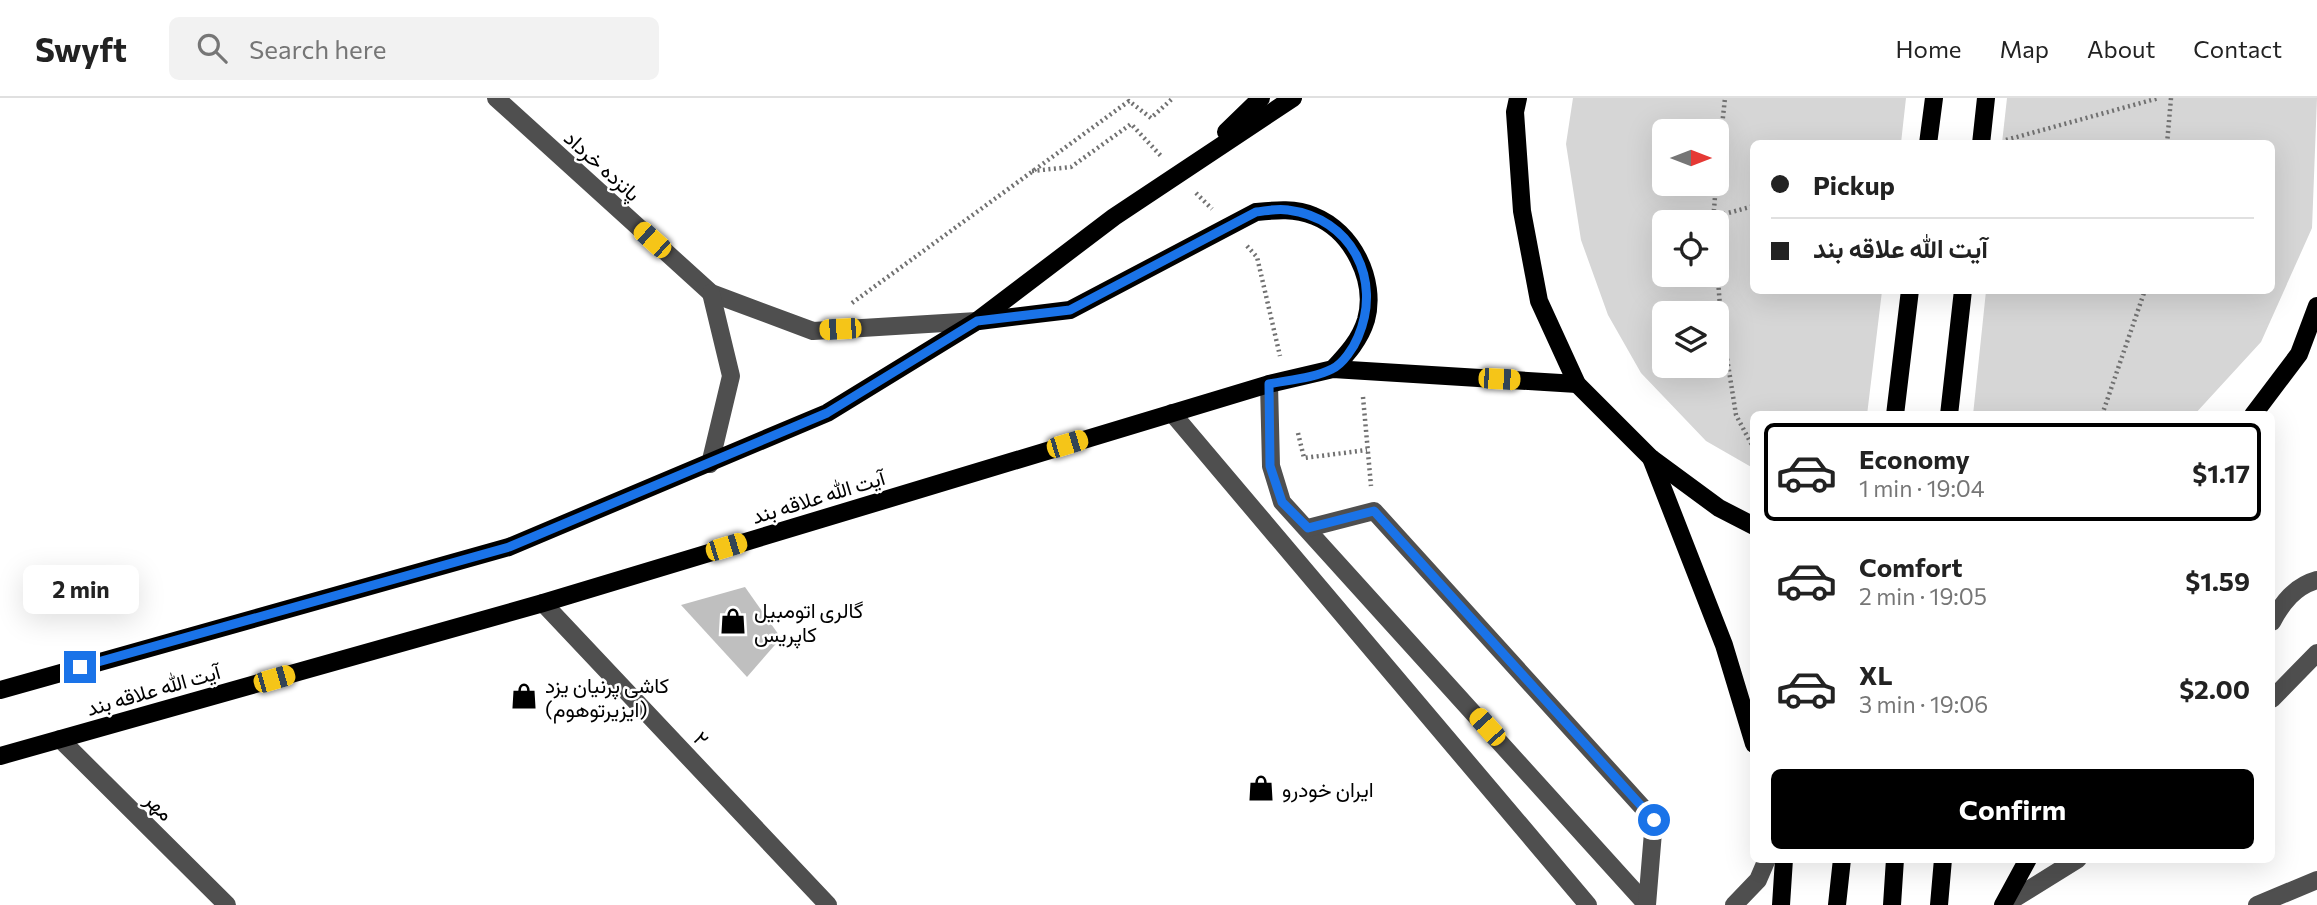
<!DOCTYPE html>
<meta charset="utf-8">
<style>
:root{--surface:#fff;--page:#f2f2f2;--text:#222;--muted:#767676;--line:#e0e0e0;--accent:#000}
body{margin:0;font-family:Commissioner,Vazirmatn,sans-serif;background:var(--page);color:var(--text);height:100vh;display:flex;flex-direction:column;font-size:26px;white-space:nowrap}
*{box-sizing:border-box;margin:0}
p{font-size:23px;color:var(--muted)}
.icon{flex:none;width:38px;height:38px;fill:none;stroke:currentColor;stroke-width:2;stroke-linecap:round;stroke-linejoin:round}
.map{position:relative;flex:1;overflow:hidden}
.side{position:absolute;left:1750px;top:313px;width:525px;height:452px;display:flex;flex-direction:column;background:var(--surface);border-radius:10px;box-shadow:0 7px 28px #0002}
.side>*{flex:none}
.top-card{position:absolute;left:1750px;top:42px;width:525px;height:154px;border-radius:10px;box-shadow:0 7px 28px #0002;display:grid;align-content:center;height:154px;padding:0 21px;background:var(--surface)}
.needle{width:46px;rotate:90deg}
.tools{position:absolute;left:1652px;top:21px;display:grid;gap:14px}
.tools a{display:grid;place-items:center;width:77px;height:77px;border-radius:10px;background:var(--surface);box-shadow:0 7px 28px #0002;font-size:35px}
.end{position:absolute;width:32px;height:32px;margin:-16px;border:9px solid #1a73e8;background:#fff;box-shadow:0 0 0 4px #fff}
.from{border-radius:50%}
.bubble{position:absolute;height:49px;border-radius:10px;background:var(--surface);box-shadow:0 7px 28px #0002;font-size:23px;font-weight:700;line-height:49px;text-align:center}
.car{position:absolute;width:21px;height:42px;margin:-21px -10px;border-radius:9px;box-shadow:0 0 5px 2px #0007;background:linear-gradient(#f5c518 24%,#345 0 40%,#f5c518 0 76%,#345 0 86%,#f5c518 0)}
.top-card b{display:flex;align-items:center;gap:24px;height:66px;font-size:26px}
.top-card b+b{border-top:2px solid var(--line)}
.top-card i{width:18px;height:18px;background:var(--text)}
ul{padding:12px 0 0;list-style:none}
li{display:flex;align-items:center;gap:21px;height:98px;margin:0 14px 10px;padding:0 7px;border:4px solid transparent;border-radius:10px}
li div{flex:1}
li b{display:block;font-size:26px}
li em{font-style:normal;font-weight:700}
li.active{border-color:var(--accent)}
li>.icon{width:63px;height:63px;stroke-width:1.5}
.button{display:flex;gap:14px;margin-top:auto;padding:14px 21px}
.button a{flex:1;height:80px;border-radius:10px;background:var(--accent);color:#fff;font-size:28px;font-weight:700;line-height:80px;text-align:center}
header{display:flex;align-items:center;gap:42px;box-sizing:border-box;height:98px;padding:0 35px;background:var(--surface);border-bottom:2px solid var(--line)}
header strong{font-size:33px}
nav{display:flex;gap:38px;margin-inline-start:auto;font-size:24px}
.search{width:490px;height:63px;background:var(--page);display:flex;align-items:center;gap:18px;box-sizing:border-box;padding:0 24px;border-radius:10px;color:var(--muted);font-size:26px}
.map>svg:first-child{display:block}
.green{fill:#d6d6d6;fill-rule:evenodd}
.building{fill:#bfbfbf}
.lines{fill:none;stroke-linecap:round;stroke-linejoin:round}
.path{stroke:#717171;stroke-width:4.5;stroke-dasharray:2 3.5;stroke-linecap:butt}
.minor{stroke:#4f4f4f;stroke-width:18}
.major{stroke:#000;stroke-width:18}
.route{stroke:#1a73e8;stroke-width:9}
.labels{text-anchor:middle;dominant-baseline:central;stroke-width:5;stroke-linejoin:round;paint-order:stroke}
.street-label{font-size:21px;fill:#000;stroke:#fff}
.poi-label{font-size:21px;fill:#000;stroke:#fff;text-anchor:start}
</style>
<header>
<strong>Swyft</strong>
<div class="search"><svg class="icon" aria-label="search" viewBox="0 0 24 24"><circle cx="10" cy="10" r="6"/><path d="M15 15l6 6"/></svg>Search here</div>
<nav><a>Home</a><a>Map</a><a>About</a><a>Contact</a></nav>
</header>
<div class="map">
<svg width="2317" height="807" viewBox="0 0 2317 807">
<rect width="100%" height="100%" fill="#fff"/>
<!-- green -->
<g class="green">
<path d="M1573,0H1906L1901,45L1754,46V192L1882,193L1867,317H1754L1753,370L1706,343L1641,275L1608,217L1581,142L1566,46ZM1664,33H1717V86H1664ZM1664,124H1717V177H1664ZM1664,215H1717V268H1664Z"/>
<path d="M2007,0H2317L2312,130L2261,244L2194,317H1973L1986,193L2272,192V46L2002,45Z"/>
</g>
<!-- building -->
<path class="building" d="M745,489L781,540L747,579L681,507Z"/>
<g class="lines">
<!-- path -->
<g class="path">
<path d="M2006,42L2159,0"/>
<path d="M2167,46L2171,0"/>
<path d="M1032,73L1071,69L1131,26L1161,58"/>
<path d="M1717,75L1725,0"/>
<path d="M1196,95L1212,111"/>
<path d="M1713,119L1754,108"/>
<path d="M1713,124L1716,86"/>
<path d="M1247,148L1257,159L1280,258"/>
<path d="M1717,168L1721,222L1736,317L1754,351"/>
<path d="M852,205L1129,3L1151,20L1173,0"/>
<path d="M1363,299L1371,388"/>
<path d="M2102,317L2145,192"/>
<path d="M1298,335L1304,360L1367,352"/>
</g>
<!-- minor -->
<g class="minor">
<path d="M496,0L711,195L813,233L977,223"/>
<path d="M1269,286L1271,368L1282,404L1647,807"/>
<path d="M1172,315L1588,807"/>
<path d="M710,366L731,278L711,195"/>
<path d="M1308,430L1374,413L1654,722L1647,807"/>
<path d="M543,505L828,807"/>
<path d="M2272,524C2282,505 2295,488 2317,482"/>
<path d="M2272,601L2317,555"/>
<path d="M60,641L227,807"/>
<path d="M1734,807L1758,782L1767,761"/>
<path d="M2004,807L2078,761"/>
<path d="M2257,807L2317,782"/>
</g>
<!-- major -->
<g class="major">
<path d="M1518,0L1515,14L1522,113L1539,203L1577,286L1651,360L1719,410L1754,428"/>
<path d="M1226,34L1261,0"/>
<path d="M1928,46L1934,0"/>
<path d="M1981,46L1986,0"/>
<path d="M979,223L1070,212L1256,114C1276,112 1295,110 1314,118C1352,133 1377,182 1366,222C1360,242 1347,256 1333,271"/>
<path d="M1895,317L1910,192"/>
<path d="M1949,317L1963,192"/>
<path d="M2253,317L2299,256L2317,208"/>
<path d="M1651,360L1724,547L1754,646"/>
<path d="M0,592L509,449L827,315L977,223L1114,119L1293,0"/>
<path d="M0,658L543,505L1269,286L1333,271L1577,286"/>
<path d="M1781,807L1784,761"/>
<path d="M1837,807L1842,761"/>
<path d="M1892,807L1895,761"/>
<path d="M1939,807L1943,761"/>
<path d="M2003,807L2028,761"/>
</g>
</g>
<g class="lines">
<!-- route -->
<path class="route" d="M80,569L509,449L827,315L977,223L1070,212L1256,114C1266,113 1277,110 1288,112C1351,120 1383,181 1358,239C1354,249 1343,266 1332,271C1314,280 1289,282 1269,286L1270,368L1282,404L1308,430L1374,413L1654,722"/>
</g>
<!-- icons -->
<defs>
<g id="shop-bare" transform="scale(2.1)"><path d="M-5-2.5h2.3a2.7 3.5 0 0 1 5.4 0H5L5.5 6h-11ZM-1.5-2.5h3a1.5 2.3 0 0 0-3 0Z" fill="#000" stroke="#fff" stroke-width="2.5" paint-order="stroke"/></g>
</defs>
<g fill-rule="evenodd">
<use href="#shop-bare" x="733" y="523"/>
<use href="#shop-bare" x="524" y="598"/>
<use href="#shop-bare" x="1261" y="690"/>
</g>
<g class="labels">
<!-- street labels -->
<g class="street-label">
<text transform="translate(603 67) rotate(42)">پانزده خرداد</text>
<text transform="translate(818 398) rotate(-17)">آیت الله علاقه بند</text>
<text transform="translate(153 591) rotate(-16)">آیت الله علاقه بند</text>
<text transform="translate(702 640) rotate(47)">۲</text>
<text transform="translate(160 708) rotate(45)">مهر</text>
</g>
<!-- poi labels -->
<g class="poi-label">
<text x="754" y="511">گالری اتومبیل<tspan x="754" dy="24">کاپریس</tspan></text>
<text x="545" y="586">کاشی پرنیان یزد<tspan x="545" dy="24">(ایزیرتوهوم)</tspan></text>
<text x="1282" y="690">ایران خودرو</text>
</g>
</g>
</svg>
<div class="tools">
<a><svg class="needle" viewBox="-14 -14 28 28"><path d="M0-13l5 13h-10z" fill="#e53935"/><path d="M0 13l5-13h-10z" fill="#767676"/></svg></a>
<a><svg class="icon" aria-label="locate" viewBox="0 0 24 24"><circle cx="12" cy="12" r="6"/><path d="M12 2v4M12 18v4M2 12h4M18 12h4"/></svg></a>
<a><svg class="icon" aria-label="layers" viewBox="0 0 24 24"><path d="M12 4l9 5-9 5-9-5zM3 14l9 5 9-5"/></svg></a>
</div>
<i class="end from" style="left:1654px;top:722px"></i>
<i class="end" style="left:80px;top:569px"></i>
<div class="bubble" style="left:23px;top:467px;width:116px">2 min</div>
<i class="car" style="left:652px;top:142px;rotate:312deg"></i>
<i class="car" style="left:840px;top:231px;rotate:267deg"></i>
<i class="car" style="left:1499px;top:281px;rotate:93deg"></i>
<i class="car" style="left:1067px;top:346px;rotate:73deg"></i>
<i class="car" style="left:726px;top:449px;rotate:73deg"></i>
<i class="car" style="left:274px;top:581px;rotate:74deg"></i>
<i class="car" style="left:1487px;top:629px;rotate:318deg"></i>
<div class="top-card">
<b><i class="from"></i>Pickup</b>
<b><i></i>آیت الله علاقه بند</b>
</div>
<section class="side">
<ul>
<li class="active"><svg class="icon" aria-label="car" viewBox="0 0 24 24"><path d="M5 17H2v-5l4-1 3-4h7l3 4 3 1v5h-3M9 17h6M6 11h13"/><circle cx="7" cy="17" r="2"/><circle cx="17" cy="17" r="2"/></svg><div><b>Economy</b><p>1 min · 19:04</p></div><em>$1.17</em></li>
<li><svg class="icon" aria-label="car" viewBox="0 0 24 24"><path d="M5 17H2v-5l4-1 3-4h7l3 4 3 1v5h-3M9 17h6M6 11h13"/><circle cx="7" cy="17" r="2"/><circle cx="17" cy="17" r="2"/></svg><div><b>Comfort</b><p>2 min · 19:05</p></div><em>$1.59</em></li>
<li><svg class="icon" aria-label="car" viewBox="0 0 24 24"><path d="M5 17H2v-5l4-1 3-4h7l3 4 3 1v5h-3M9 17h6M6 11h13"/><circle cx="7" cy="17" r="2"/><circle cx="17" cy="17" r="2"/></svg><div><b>XL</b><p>3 min · 19:06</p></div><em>$2.00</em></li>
</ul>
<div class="button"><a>Confirm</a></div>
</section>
</div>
